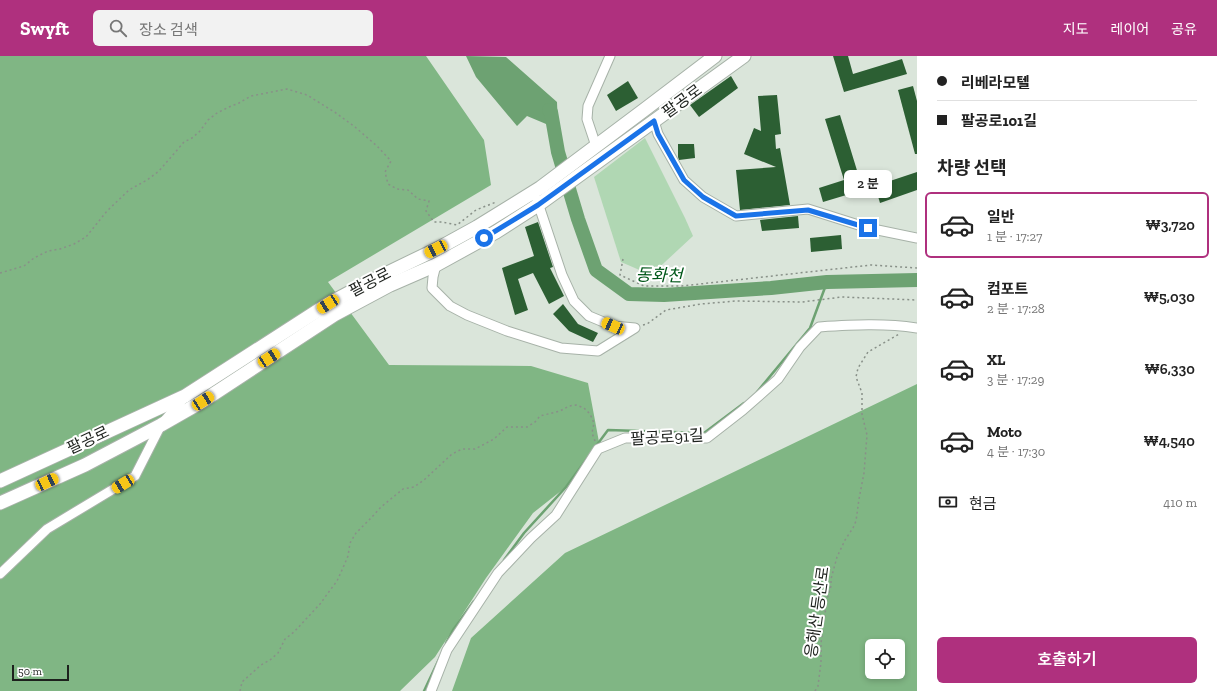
<!DOCTYPE html>
<html lang="ko">
<meta charset="utf-8">
<style>
:root{--surface:#fff;--page:#f2f2f2;--text:#222;--muted:#767676;--line:#e0e0e0;--accent:#af307e}
body{margin:0;font-family:"Zilla Slab","Noto Sans KR",serif;background:var(--page);color:var(--text);height:100vh;display:flex;flex-direction:column;font-size:15px;white-space:nowrap}
*{box-sizing:border-box;margin:0}
p{font-size:13px;color:var(--muted)}
.icon{flex:none;width:22px;height:22px;fill:none;stroke:currentColor;stroke-width:2;stroke-linecap:round;stroke-linejoin:round}
.map{position:relative;flex:1;overflow:hidden}
.drawer{display:flex;flex-direction:column;background:var(--surface);width:300px}
.drawer>*{flex:none}
.top-card{display:grid;align-content:center;height:88px;padding:0 20px;background:var(--surface)}
.controls{position:absolute;left:865px;top:583px;display:grid;gap:8px}
.controls a{display:grid;place-items:center;width:40px;height:40px;border-radius:6px;background:var(--surface);box-shadow:0 2px 6px #0003;font-size:20px}
.scale{position:absolute;left:12px;bottom:10px;width:57px;box-sizing:border-box;padding-left:4px;border:2px solid #1d211d;border-top:0;font-size:11px;line-height:14px;white-space:nowrap;color:#1d211d;-webkit-text-stroke:3px #fff;paint-order:stroke}
.end{position:absolute;width:18px;height:18px;margin:-9px;border:5px solid #1a73e8;background:#fff;box-shadow:0 0 0 2px #fff}
.from{border-radius:50%}
.bubble{position:absolute;height:28px;border-radius:6px;background:var(--surface);box-shadow:0 2px 6px #0003;font-size:13px;font-weight:600;line-height:28px;text-align:center}
.car{position:absolute;width:12px;height:24px;margin:-12px -6px;border-radius:5px;box-shadow:0 0 3px 1px #0007;background:linear-gradient(#f5c518 24%,#345 0 40%,#f5c518 0 76%,#345 0 86%,#f5c518 0)}
.top-card b{display:flex;align-items:center;gap:14px;height:38px;font-size:15px}
.top-card b+b{border-top:1px solid var(--line)}
.top-card i{width:10px;height:10px;background:var(--text)}
ul{padding:0;list-style:none}
li{display:flex;align-items:center;gap:12px;height:66px;margin:0 8px 6px;padding:0 12px;border:2px solid transparent;border-radius:6px}
li div{flex:1}
li b{display:block;font-size:15px}
li em{font-style:normal;font-weight:600}
li.current{border-color:var(--accent)}
li>.icon{width:36px;height:36px;stroke-width:1.5}
h2{padding:0 20px;font-size:18px;line-height:48px}
.pay{display:flex;align-items:center;gap:10px;height:44px;padding:0 20px;font-size:15px}
.pay p{margin-inline-start:auto}
.button{display:flex;gap:8px;margin-top:auto;padding:8px 20px}
.button a{flex:1;height:46px;border-radius:6px;background:var(--accent);color:#fff;font-size:16px;font-weight:600;line-height:46px;text-align:center}
header{display:flex;align-items:center;gap:24px;box-sizing:border-box;height:56px;padding:0 20px;background:var(--accent);color:#fff}
header strong{font-size:19px}
nav{display:flex;gap:22px;margin-inline-start:auto;font-size:14px}
.search{width:280px;height:36px;background:var(--page);display:flex;align-items:center;gap:10px;box-sizing:border-box;padding:0 14px;border-radius:6px;color:var(--muted);font-size:15px}
main{display:flex;flex:1;min-height:0}
.map>svg:first-child{display:block}
.green{fill:#b0d7b3}
.forest{fill:#80b684;fill-rule:evenodd}
.water{fill:#6da272}
.lines{fill:none;stroke-linecap:round;stroke-linejoin:round}
.stream{stroke:#6da272;stroke-width:2.5}
.river{stroke:#6da272;stroke-width:14}
.building{fill:#2c5f33}
.street-casing{stroke:#a7b2a8;stroke-width:11}
.secondary-casing{stroke:#a7b2a8;stroke-width:15}
.path{stroke:#889088;stroke-width:1.5;stroke-dasharray:2 3;stroke-linecap:butt}
.street{stroke:#fff;stroke-width:9}
.secondary{stroke:#fff;stroke-width:13}
.route{stroke:#1a73e8;stroke-width:5}
.labels{text-anchor:middle;dominant-baseline:central;stroke-width:4;stroke-linejoin:round;paint-order:stroke}
.street-label{font-size:16px;fill:#1d211d;stroke:#fff}
.water-label{font-size:17px;font-style:italic;fill:#005719;stroke:#fff}
</style>
<header>
<strong>Swyft</strong>
<div class="search"><svg class="icon" aria-label="search" viewBox="0 0 24 24"><circle cx="10" cy="10" r="6"/><path d="M15 15l6 6"/></svg>장소 검색</div>
<nav><a>지도</a><a>레이어</a><a>공유</a></nav>
</header>
<main>
<div class="map">
<svg width="917" height="635" viewBox="0 0 917 635">
<rect width="100%" height="100%" fill="#dae5da"/>
<!-- green -->
<path class="green" d="M645,82L685,162L693,180L651,219L621,206L594,121Z"/>
<!-- forest -->
<g class="forest">
<path d="M0,0H426L484,84L491,129L328,226L389,309L531,310L588,327L599,386L566,431L533,457L486,522L435,601L400,635H0Z"/>
<path d="M917,328V635H452L471,582L565,497ZM872,590H898V616H872Z"/>
</g>
<!-- water -->
<path class="water" d="M466,0L506,1L557,46L558,73L527,60L517,70L476,21Z"/>
<g class="lines">
<!-- stream -->
<g class="stream">
<path d="M757,336L810,272L827,226"/>
<path d="M596,390L608,374L704,377L744,347"/>
<path d="M504,504L524,477L566,431L588,401"/>
<path d="M446,587L453,574L474,545"/>
<path d="M424,635L440,601"/>
</g>
<!-- river -->
<path class="river" d="M549,54L551,56L558,96L578,163L596,214L629,238L664,239L771,232L827,226L917,224"/>
</g>
<!-- building -->
<g class="building">
<path d="M833,0H848L853,18L902,3L907,18L844,36Z"/>
<path d="M731,20L738,32L699,61L690,49Z"/>
<path d="M628,25L638,42L616,55L607,39Z"/>
<path d="M913,30L917,45V98H915L898,34Z"/>
<path d="M777,39L781,78L775,79L776,93L780,92L790,149L740,154L736,114L776,111L744,98L754,72L761,75L758,40Z"/>
<path d="M840,59L863,134L823,146L819,132L844,124L825,63Z"/>
<path d="M678,88H694L695,102L679,104L678,101Z"/>
<path d="M917,116V134L880,147L875,130Z"/>
<path d="M798,160L799,172L762,175L760,164Z"/>
<path d="M538,166L553,211L550,212L564,240L549,248L533,217L518,223L528,254L515,259L502,212L534,200L525,171Z"/>
<path d="M841,179L842,193L811,196L810,182Z"/>
<path d="M563,248L578,268L598,277L593,286L569,275L553,258Z"/>
</g>
<g class="lines">
<!-- street casing -->
<g class="street-casing">
<g id="street">
<path d="M654,65L658,78L684,124L703,141L736,160L808,153L868,172L917,182"/>
<path d="M596,90L587,63L588,50L610,0"/>
<path d="M436,209L433,221L432,232L450,250L467,259L507,275L561,292L598,295L635,272L613,270L589,260L574,245L562,219L537,144"/>
<path d="M0,518L47,473L135,420L161,369L183,343"/>
<path d="M431,635L447,594L498,517L531,482L556,459L598,393L625,382H707L743,354L778,323L800,291L819,271C852,269 884,267 917,272"/>
</g>
</g>
<!-- secondary casing -->
<g class="secondary-casing">
<g id="secondary">
<path d="M0,425L185,340L328,248L377,222L437,193L477,171L540,132L644,54L715,0"/>
<path d="M0,447L85,409L161,369L203,345L334,259L390,229L436,209L496,176L538,149L744,0"/>
</g>
</g>
<!-- path -->
<g class="path">
<path d="M623,203L620,219L644,230H682L871,209L917,212"/>
<path d="M0,217L24,210L34,202L48,195L60,193L74,188L86,181L107,155L129,134L147,124L159,115L184,86L192,82L200,75L208,64L217,57L229,51L239,47L251,40L287,33L307,39L336,57L355,71L377,90L391,105L385,116L388,128L397,133L408,134L418,143L429,145L426,155L434,166H442L457,169L476,154L496,146"/>
<path d="M643,269L647,268L666,254L701,248L736,245L802,246L842,241L917,244"/>
<path d="M240,635L242,626L261,609L270,604L278,597L285,583L294,576L320,548L331,533L337,525L342,514L348,500L350,487L356,477L371,462L381,451L403,433L414,431L424,424L452,398L462,393H475L494,383L507,371H527L535,366L540,360L560,355L569,350L576,349L584,352L590,358L594,367L592,377L595,385"/>
<path d="M815,635L818,630L821,606V587L827,543L831,530V523L837,501L845,484L853,472L856,465L859,443L864,417L867,379L862,358V337L856,321L858,312L868,296L899,278"/>
</g>
<!-- street -->
<use href="#street" class="street"/>
<!-- secondary -->
<use href="#secondary" class="secondary"/>
</g>
<g class="lines">
<!-- route -->
<path class="route" d="M484,182L538,149L654,65L658,78L684,124L703,141L736,160L808,154L868,172"/>
</g>
<g class="labels">
<!-- street labels -->
<g class="street-label">
<text transform="translate(682 45) rotate(-36)">팔공로</text>
<text transform="translate(370 226) rotate(-27)">팔공로</text>
<text transform="translate(667 381) rotate(-3)">팔공로91길</text>
<text transform="translate(88 384) rotate(-25)">팔공로</text>
<text transform="translate(817 556) rotate(-82)">응해산 등산로</text>
</g>
<!-- water labels -->
<g class="water-label">
<text transform="translate(659 219) rotate(1)">동화천</text>
</g>
</g>
</svg>
<div class="controls">
<a><svg class="icon" aria-label="locate" viewBox="0 0 24 24"><circle cx="12" cy="12" r="6"/><path d="M12 2v4M12 18v4M2 12h4M18 12h4"/></svg></a>
</div>
<div class="scale">50 m</div>
<i class="end from" style="left:484px;top:182px"></i>
<i class="end" style="left:868px;top:172px"></i>
<div class="bubble" style="left:844px;top:114px;width:48px">2 분</div>
<i class="car" style="left:436px;top:193px;rotate:244deg"></i>
<i class="car" style="left:328px;top:248px;rotate:237deg"></i>
<i class="car" style="left:613px;top:270px;rotate:294deg"></i>
<i class="car" style="left:269px;top:302px;rotate:57deg"></i>
<i class="car" style="left:203px;top:345px;rotate:57deg"></i>
<i class="car" style="left:47px;top:426px;rotate:65deg"></i>
<i class="car" style="left:123px;top:428px;rotate:239deg"></i>
</div>
<section class="drawer">
<div class="top-card">
<b><i class="from"></i>리베라모텔</b>
<b><i></i>팔공로101길</b>
</div>
<h2>차량 선택</h2>
<ul>
<li class="current"><svg class="icon" aria-label="car" viewBox="0 0 24 24"><path d="M5 17H2v-5l4-1 3-4h7l3 4 3 1v5h-3M9 17h6M6 11h13"/><circle cx="7" cy="17" r="2"/><circle cx="17" cy="17" r="2"/></svg><div><b>일반</b><p>1 분 · 17:27</p></div><em>₩3,720</em></li>
<li><svg class="icon" aria-label="car" viewBox="0 0 24 24"><path d="M5 17H2v-5l4-1 3-4h7l3 4 3 1v5h-3M9 17h6M6 11h13"/><circle cx="7" cy="17" r="2"/><circle cx="17" cy="17" r="2"/></svg><div><b>컴포트</b><p>2 분 · 17:28</p></div><em>₩5,030</em></li>
<li><svg class="icon" aria-label="car" viewBox="0 0 24 24"><path d="M5 17H2v-5l4-1 3-4h7l3 4 3 1v5h-3M9 17h6M6 11h13"/><circle cx="7" cy="17" r="2"/><circle cx="17" cy="17" r="2"/></svg><div><b>XL</b><p>3 분 · 17:29</p></div><em>₩6,330</em></li>
<li><svg class="icon" aria-label="car" viewBox="0 0 24 24"><path d="M5 17H2v-5l4-1 3-4h7l3 4 3 1v5h-3M9 17h6M6 11h13"/><circle cx="7" cy="17" r="2"/><circle cx="17" cy="17" r="2"/></svg><div><b>Moto</b><p>4 분 · 17:30</p></div><em>₩4,540</em></li>
</ul>
<div class="pay"><svg class="icon" aria-label="cash" viewBox="0 0 24 24"><path d="M3 7h18v10H3z"/><circle cx="12" cy="12" r="2"/></svg>현금<p>410 m</p></div>
<div class="button"><a>호출하기</a></div>
</section>
</main>
